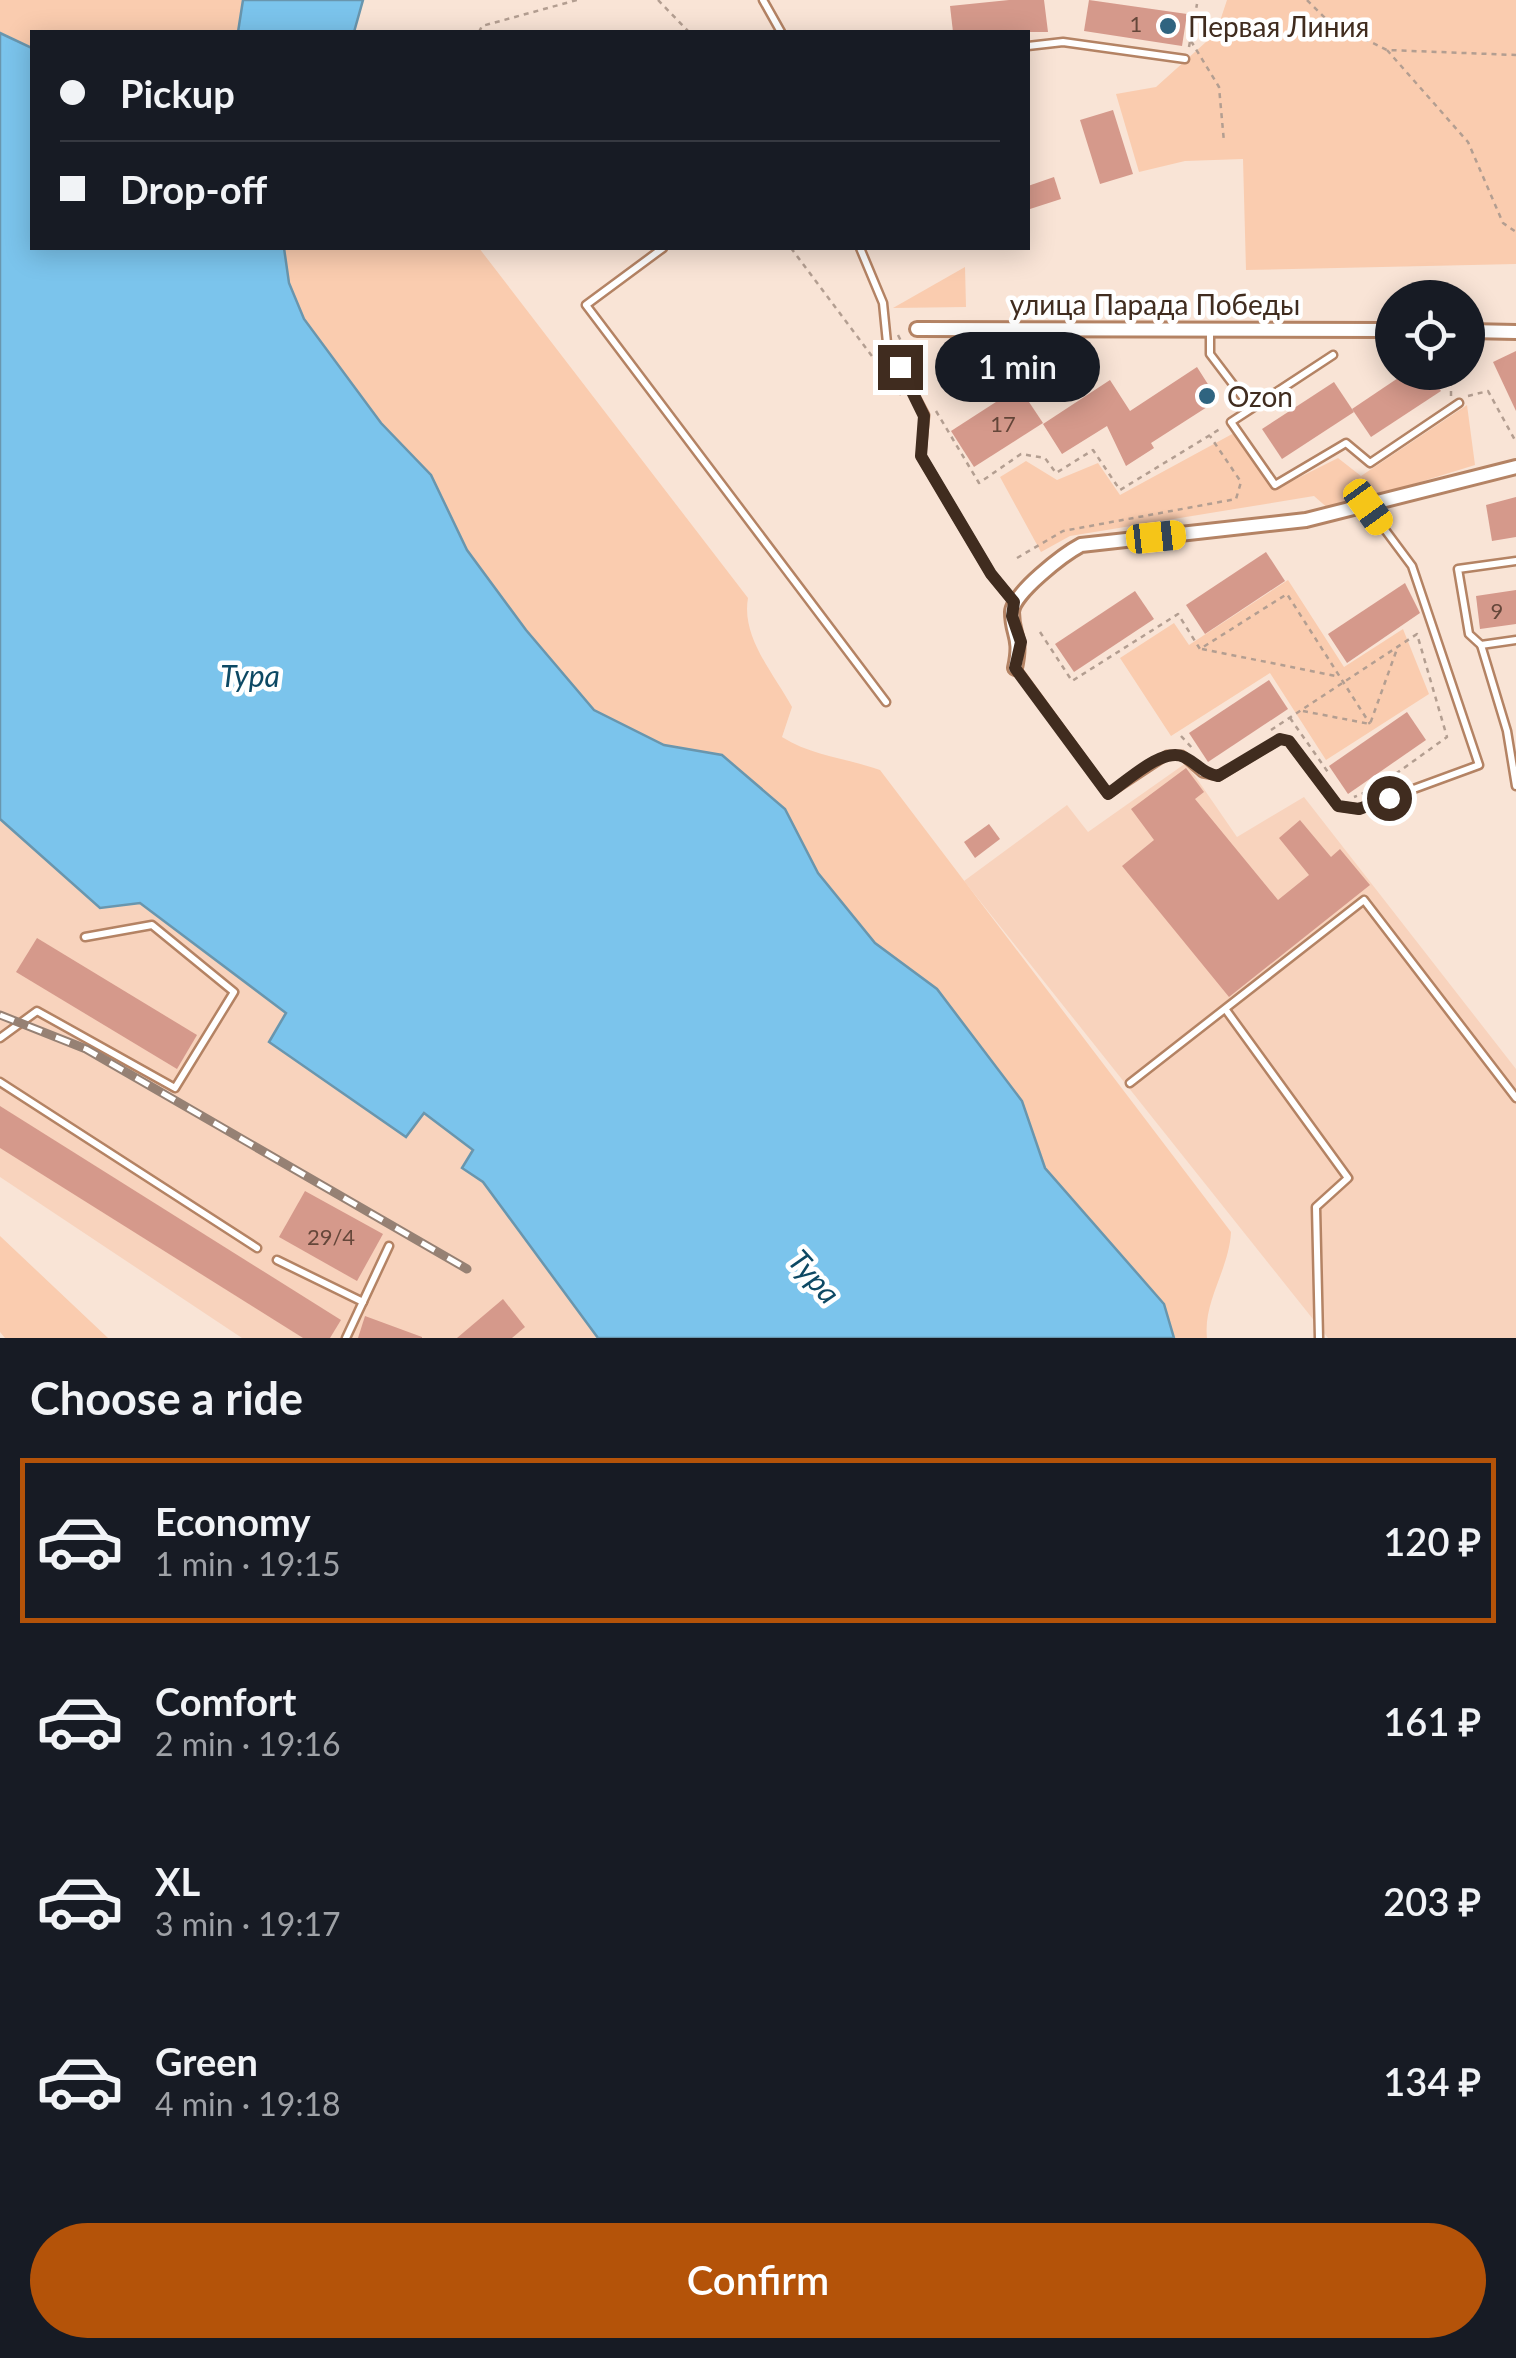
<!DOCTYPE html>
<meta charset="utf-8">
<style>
:root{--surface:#171b24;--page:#242831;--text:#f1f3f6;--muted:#9ea1a6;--line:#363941;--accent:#b45309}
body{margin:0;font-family:Lato,sans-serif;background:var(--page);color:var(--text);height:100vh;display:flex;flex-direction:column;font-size:38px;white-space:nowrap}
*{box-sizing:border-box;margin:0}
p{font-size:32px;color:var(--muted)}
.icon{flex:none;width:55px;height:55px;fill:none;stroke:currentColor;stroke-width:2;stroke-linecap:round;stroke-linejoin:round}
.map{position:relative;height:1338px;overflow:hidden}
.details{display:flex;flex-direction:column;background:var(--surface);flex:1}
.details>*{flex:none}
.guide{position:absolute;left:30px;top:30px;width:1000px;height:220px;border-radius:0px;box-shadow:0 5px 25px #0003;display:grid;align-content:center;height:220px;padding:0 30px;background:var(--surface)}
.tools{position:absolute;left:1375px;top:280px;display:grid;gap:20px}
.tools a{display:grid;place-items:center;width:110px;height:110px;border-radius:50%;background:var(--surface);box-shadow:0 5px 25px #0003;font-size:50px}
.end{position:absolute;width:45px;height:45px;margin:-22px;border:12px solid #402c1f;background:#fff;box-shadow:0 0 0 5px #fff}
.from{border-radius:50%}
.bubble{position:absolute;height:70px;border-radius:35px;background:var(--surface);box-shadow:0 5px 25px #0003;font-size:32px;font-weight:600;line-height:70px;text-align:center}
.car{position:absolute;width:30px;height:60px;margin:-30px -15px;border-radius:12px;box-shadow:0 0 8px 2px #0007;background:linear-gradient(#f5c518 24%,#345 0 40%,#f5c518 0 76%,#345 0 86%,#f5c518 0)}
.guide b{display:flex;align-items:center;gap:35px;height:95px;font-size:38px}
.guide b+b{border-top:2px solid var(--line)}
.guide i{width:25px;height:25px;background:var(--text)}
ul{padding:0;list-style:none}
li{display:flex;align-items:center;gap:30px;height:165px;margin:0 20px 15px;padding:0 10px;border:5px solid transparent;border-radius:0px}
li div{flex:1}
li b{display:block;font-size:38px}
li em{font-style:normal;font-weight:600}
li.selected{border-color:var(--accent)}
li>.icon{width:90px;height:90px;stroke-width:1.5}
h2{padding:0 30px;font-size:45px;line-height:120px}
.cta{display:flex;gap:20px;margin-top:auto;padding:20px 30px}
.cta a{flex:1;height:115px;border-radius:60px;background:var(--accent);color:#fff;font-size:40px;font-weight:600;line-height:115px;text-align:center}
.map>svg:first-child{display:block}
.built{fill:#f8d3bd}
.green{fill:#faccaf}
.water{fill:#7bc4ec;stroke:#6996ae;stroke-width:2.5}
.building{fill:#d5998b}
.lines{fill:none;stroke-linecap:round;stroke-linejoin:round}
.lane-casing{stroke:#b48364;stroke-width:11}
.street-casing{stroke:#b48364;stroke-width:18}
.path{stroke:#b39e91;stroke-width:2.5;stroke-dasharray:5 5;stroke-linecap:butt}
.lane{stroke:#fff;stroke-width:6}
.street{stroke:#fff;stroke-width:12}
.rail-casing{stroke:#968174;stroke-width:9}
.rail{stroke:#fff;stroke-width:5;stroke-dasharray:15;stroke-linecap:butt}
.route{stroke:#402c1f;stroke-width:12}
.poi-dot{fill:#2f6480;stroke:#fff;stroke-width:4}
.labels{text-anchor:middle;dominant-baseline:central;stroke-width:9;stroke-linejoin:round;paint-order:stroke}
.number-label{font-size:22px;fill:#65473a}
.poi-label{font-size:28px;fill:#402c1f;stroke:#fff;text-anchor:start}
.street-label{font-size:28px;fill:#402c1f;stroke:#fff}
.water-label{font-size:30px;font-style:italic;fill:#0d4964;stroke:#fff}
</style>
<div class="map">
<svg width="1516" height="1338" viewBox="0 0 1516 1338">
<rect width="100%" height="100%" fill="#f9e4d6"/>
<!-- built -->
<g class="built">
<path d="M1186,763L1237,837L1304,797L1516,1069V1338H1328L964,881L1067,805L1088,832Z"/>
<path d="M0,819L100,908L140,902L286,1014L270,1043L405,1137L423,1113L474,1151L462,1168L483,1182L598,1338H242L0,1177Z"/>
</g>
<!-- green -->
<g class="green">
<path d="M0,0H243L238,32H32V48L0,33Z"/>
<path d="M1227,0H1516V264L1246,270L1243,159L1185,161L1139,172L1116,94L1156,87L1216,33Z"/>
<path d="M284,248H479L748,598C741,637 774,674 792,707L782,737C812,756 846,758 880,770L1231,1232C1229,1270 1203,1301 1207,1338H1174L1164,1304L1045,1168L1022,1101L937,989L875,943L818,873L784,809L722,755L664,745L594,710L526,630L467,550L431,475L381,423L304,319L289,283Z"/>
<path d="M965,267L966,307L893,308Z"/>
<path d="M1467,405L1475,465L1330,510L1314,496L1070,536L1041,552L1000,477L1026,461L1057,480L1098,463L1120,495L1234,433L1274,490L1338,458L1361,476Z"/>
<path d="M1288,580L1344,667L1403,629L1429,694L1326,760L1270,673L1171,736L1120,658L1174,623L1189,645Z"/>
<path d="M0,1236L108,1338H5L0,1332Z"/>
</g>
<!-- water -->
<g class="water">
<path d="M243,0H363L354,32H238Z"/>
<path d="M0,33L32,48V248H284L289,283L304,319L381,423L431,475L467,550L526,630L594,710L664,745L722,755L785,809L818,873L875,943L937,989L1022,1101L1045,1168L1164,1304L1174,1338H598L483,1182L462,1168L473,1150L424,1113L406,1137L269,1042L286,1013L140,903L100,908L0,819Z"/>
</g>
<!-- building -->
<g class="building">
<path d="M1009,0H1044L1048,32H953L950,6Z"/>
<path d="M1089,0L1187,14L1182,46L1084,31Z"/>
<path d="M1113,110L1133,174L1100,184L1080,120Z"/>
<path d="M1054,177L1061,199L1030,209L1028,186Z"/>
<path d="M1516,351V411L1493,362Z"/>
<path d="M1197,367L1218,400L1151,443L1154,448L1126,466L1107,426L1062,454L1043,424L1110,380L1130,411Z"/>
<path d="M1407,372H1428L1441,391L1371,437L1352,409Z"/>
<path d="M1334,382L1354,412L1282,459L1262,429Z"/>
<path d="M1019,387L1043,423L974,467L951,431Z"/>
<path d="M1516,497V537L1492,541L1486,505Z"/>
<path d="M1266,552L1285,581L1205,634L1186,605Z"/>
<path d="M1405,583L1420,613L1347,663L1328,634Z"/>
<path d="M1516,590V624L1480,629L1476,596Z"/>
<path d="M1135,591L1154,619L1074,672L1055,644Z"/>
<path d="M1269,680L1288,709L1208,762L1189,733Z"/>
<path d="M1407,712L1426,740L1348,794L1329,766Z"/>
<path d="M1186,768L1204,792L1195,799L1278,900L1309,875L1279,838L1300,820L1331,857L1340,849L1370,885L1229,997L1122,866L1154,840L1131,809Z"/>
<path d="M989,824L1000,839L975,858L964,842Z"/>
<path d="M37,938L197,1035L177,1069L16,972Z"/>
<path d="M0,1106L341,1320L330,1338H303L0,1148Z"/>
<path d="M305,1191L383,1234L357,1281L279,1237Z"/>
<path d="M503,1299L525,1327L512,1338H457Z"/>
<path d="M365,1316L422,1337V1338H358Z"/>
</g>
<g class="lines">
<!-- lane casing -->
<g class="lane-casing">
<g id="lane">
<path d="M763,0L781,32"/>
<path d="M1028,46L1063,42L1185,59"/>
<path d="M663,248L586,305L886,702"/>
<path d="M860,248L883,303L887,343L925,415L921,456L991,574L1014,602"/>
<path d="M1210,329V354L1251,408"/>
<path d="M1333,355L1231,422L1275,485L1346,443L1370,463L1459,403"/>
<path d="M1516,561L1458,569L1469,634L1481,645L1516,640"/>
<path d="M1481,645L1507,731L1516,786"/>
<path d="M1016,668L1108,794L1167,755H1182L1202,773L1219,776L1280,739L1289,741L1338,806L1359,809L1479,765L1412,566L1368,507"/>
<path d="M1226,1010L1348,1178L1316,1207L1319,1338"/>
<path d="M0,1038L37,1011L175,1088L234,992L152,925L85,937"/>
<path d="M0,1082L257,1248"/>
<path d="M1130,1083L1364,900L1516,1098"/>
<path d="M277,1260L363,1302"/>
<path d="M346,1338L389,1246"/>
</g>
</g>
<!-- street casing -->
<g class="street-casing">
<g id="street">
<path d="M917,329L1392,330"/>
<path d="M1468,331L1516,332"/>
<path d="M1015,668C1022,636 1012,636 1012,612C1013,593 1064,554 1081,545L1306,520L1516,467"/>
</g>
</g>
<!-- path -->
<g class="path">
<path d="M658,0L689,32"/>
<path d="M1307,0L1328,21L1387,50L1516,55"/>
<path d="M479,32L482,26L577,0"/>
<path d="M1191,41L1219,87L1224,142"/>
<path d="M1189,47L1197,4"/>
<path d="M1387,50L1468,142L1503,223L1516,232"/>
<path d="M791,248L901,395"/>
<path d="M898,335L926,391"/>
<path d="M1451,396V372"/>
<path d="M1468,396L1488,391L1516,442"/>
<path d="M936,411L979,483L1021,454L1045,458L1056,473L1093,450L1120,490L1220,429"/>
<path d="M1017,558L1063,531L1236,499L1241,482L1210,436"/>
<path d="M1040,632L1072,681L1178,614L1200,649L1287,594L1370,724"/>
<path d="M1202,649L1336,676"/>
<path d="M1303,711L1370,724L1397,649"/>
<path d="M1290,718L1330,775"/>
<path d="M1271,730L1417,634L1447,737L1376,788L1354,797"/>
<path d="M1181,736L1194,750"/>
</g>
<!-- lane -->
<use href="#lane" class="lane"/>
<!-- street -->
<use href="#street" class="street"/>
<!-- rail casing -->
<g class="rail-casing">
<path id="rail" d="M0,1015L86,1049L467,1269"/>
</g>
<!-- rail -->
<use href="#rail" class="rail"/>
</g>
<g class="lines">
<!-- route -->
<path class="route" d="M900,367L924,416L921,456L991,574L1014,602L1012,616L1021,642L1015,668L1108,794C1126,782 1163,746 1184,757C1198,764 1202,773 1218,776L1280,739L1289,741L1338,806L1359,809L1389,798"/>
</g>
<!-- markers -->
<g class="poi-dot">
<circle cx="1168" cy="26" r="10"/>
<circle cx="1207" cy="396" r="10"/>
</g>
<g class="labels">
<!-- number labels -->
<g class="number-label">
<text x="1136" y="23">1</text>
<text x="1003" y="423">17</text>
<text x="1497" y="610">9</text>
<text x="331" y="1236">29/4</text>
</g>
<!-- poi labels -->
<g class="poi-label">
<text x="1188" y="26">Первая Линия</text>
<text x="1227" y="396">Ozon</text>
</g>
<!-- street labels -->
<g class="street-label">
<text x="1155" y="304">улица Парада Победы</text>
</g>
<!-- water labels -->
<g class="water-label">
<text x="250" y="675">Тура</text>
<text transform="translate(815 1276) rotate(48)">Тура</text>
</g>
</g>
</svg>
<div class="tools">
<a><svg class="icon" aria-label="locate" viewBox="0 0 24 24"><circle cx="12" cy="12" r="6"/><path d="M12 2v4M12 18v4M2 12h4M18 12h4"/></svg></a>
</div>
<i class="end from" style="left:1389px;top:798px"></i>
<i class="end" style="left:900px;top:367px"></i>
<div class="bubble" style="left:935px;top:332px;width:165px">1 min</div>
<i class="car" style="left:1368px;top:507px;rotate:144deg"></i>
<i class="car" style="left:1156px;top:537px;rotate:84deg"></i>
<div class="guide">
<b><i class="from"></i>Pickup</b>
<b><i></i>Drop-off</b>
</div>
</div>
<section class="details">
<h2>Choose a ride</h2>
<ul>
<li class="selected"><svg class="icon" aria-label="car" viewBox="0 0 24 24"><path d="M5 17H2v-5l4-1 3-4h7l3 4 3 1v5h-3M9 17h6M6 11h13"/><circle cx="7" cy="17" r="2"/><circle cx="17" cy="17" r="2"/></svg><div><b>Economy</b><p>1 min · 19:15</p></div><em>120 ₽</em></li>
<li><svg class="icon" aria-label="car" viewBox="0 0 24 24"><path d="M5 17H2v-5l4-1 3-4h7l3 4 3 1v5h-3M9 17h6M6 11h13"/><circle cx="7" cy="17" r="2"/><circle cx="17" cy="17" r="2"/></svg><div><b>Comfort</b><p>2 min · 19:16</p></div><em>161 ₽</em></li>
<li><svg class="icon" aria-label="car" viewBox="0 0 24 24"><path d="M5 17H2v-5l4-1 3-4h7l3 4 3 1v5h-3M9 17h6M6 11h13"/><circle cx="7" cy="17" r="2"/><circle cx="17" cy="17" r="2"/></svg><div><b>XL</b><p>3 min · 19:17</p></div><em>203 ₽</em></li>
<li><svg class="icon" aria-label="car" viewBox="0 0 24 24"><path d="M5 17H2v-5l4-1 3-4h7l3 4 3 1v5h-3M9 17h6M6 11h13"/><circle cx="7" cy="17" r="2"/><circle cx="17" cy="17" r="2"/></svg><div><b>Green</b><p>4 min · 19:18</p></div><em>134 ₽</em></li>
</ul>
<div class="cta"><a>Confirm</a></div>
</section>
